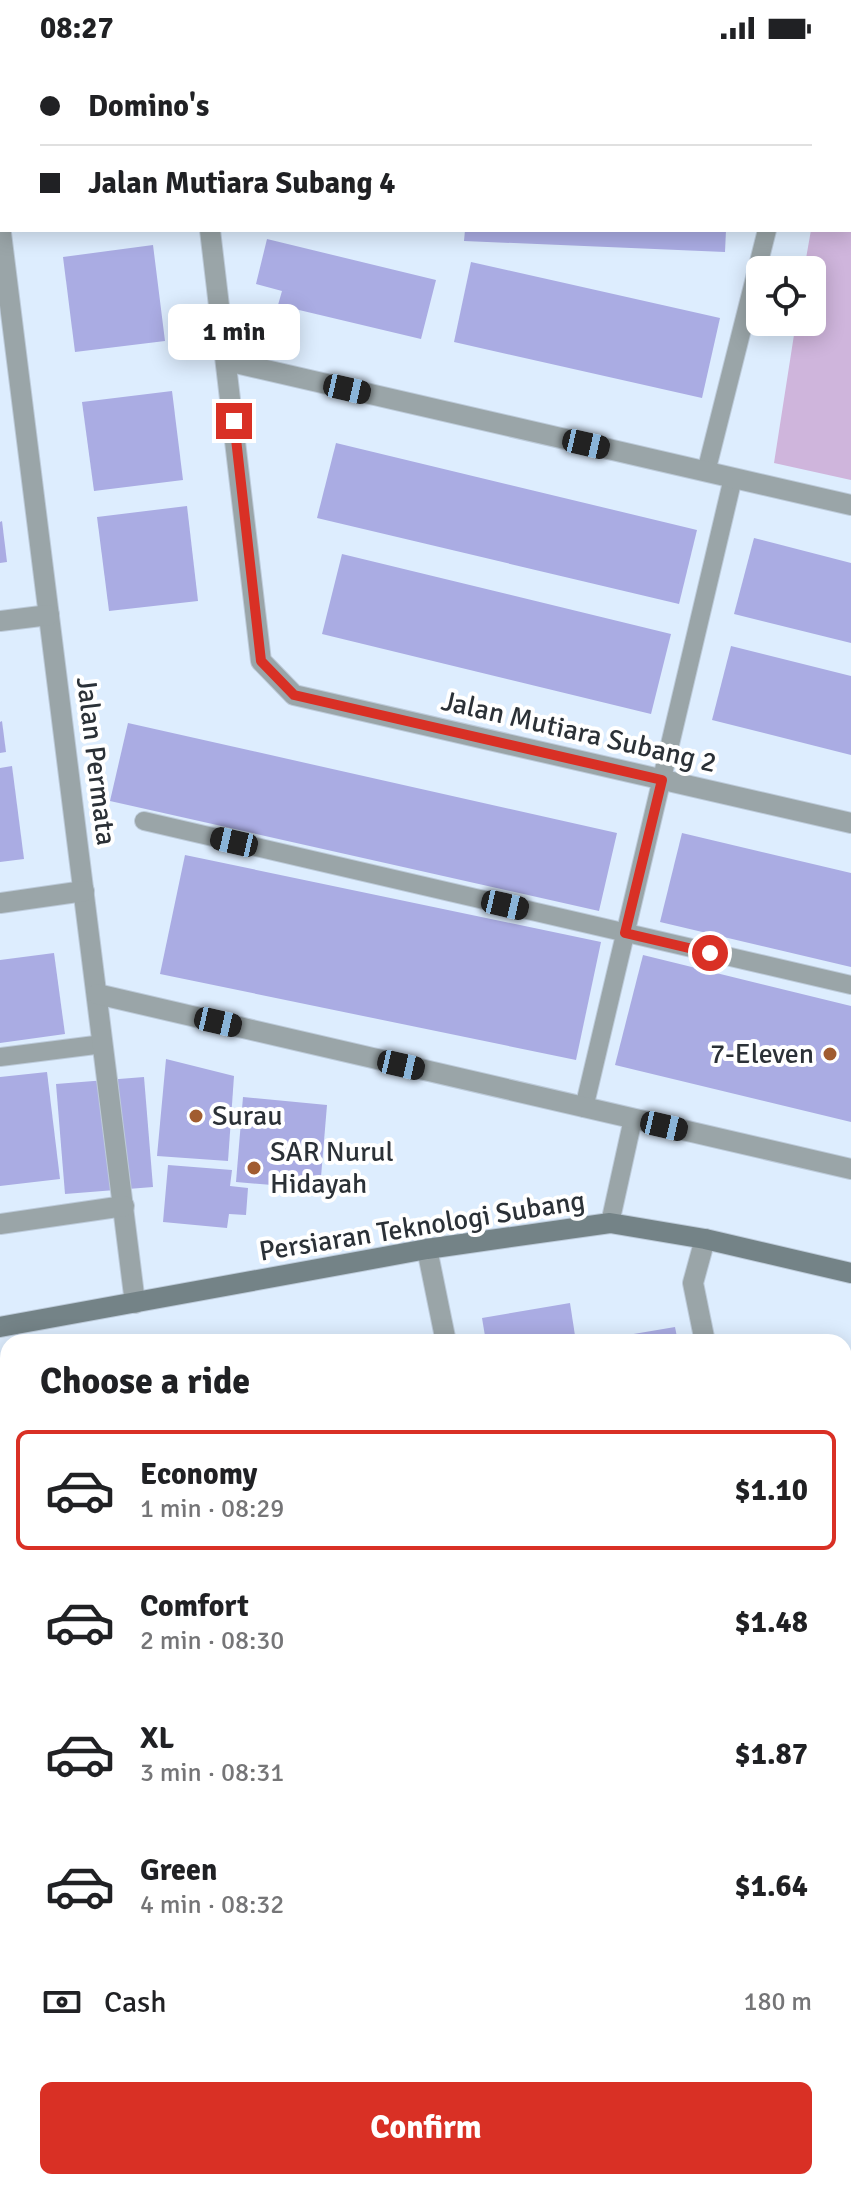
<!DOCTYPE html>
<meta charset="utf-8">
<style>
:root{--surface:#fff;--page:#f6f6f6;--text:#202124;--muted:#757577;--line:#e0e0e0;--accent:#d93025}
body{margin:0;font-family:Signika,sans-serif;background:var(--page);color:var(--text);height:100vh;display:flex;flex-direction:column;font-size:30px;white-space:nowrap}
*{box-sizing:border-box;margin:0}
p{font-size:26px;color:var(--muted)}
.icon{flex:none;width:44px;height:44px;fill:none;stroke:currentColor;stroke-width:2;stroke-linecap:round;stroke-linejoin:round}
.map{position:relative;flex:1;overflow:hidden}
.side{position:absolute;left:0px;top:1278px;width:852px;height:856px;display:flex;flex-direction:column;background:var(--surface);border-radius:24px 24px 0 0;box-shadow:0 4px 20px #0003}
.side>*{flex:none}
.top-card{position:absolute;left:0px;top:0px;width:852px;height:176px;box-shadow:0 4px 20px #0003;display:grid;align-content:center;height:176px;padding:0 40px;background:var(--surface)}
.fabs{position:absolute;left:746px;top:200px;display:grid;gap:16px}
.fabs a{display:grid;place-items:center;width:80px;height:80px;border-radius:12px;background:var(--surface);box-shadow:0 4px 20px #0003;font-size:40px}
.end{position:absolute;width:36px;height:36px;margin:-18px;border:10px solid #d93025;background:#fff;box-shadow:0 0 0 4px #fff}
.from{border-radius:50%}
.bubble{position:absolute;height:56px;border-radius:12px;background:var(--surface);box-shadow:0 4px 20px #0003;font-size:26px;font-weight:800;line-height:56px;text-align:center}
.car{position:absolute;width:24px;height:48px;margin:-24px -12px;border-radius:10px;box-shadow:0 0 6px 2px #0007;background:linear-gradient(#222 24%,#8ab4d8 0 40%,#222 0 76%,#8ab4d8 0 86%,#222 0)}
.top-card b{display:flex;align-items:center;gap:28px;height:76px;font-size:30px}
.top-card b+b{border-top:2px solid var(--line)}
.top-card i{width:20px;height:20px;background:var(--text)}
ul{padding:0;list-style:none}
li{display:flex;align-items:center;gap:24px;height:120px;margin:0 16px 12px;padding:0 24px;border:4px solid transparent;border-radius:12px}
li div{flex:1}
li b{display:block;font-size:30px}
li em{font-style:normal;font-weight:800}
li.current{border-color:var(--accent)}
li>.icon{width:72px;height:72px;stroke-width:1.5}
h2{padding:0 40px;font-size:36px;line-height:96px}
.pay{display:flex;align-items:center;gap:20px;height:88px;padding:0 40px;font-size:30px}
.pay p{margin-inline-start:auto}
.action{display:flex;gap:16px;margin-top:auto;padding:16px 40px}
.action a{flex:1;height:92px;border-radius:12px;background:var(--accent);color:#fff;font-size:32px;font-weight:800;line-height:92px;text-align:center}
.status{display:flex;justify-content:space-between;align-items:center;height:56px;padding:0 40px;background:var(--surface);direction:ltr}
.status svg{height:22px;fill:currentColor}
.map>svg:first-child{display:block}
.green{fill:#cfb5dc}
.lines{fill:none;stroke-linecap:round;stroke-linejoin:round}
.stream{stroke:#55a49c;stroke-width:10}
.building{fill:#aaace3}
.lane-casing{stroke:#bdcbda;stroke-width:20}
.street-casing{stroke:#bdcbda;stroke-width:22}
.secondary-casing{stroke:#bdcbda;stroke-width:22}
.lane{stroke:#9aa5a8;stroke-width:18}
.street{stroke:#9aa5a8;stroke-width:20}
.secondary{stroke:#748387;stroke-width:20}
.route{stroke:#d93025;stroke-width:10}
.poi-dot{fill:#a15c30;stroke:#fff;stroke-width:3}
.labels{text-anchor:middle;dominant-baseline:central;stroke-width:8;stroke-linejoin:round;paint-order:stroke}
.street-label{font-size:28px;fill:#2b3137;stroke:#fff}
.poi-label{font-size:28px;fill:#2b3137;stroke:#fff;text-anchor:start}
</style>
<div class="status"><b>08:27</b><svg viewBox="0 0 49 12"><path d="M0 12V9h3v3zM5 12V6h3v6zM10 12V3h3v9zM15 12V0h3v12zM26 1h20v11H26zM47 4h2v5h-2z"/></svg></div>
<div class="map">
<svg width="851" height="2134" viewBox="0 0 851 2134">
<rect width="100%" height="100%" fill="#ddedfe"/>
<!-- green -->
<path class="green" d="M838,0H851V424L774,407L796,266H812V214H804L811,174H850V2H837Z"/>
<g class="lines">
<!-- stream -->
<g class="stream">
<path d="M844,1785L851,1774"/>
<path d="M365,2134L377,2126"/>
</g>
</g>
<!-- building -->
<g class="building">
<path d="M465,174H726L725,196L464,185Z"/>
<path d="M267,183L436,224L421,283L278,249L282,235L256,228Z"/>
<path d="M153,189L165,285L75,296L63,201Z"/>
<path d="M471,206L720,262L702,342L454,286Z"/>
<path d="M172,335L183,424L94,435L82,346Z"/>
<path d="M336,387L697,474L679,548L317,462Z"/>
<path d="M187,450L198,545L109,555L97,461Z"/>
<path d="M2,465L7,506L0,507V466Z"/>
<path d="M754,482L851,507V587L734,558Z"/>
<path d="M342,498L671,578L651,658L322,578Z"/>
<path d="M731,590L851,620V699L712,664Z"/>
<path d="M2,665L6,696L0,697V666Z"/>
<path d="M128,667L617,777L599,855L110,745Z"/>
<path d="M12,710L24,803L0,806V712Z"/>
<path d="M682,777L851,817V911L660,866Z"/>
<path d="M185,799L601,886L576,1004L160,918Z"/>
<path d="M54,897L65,978L0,987V904Z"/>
<path d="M643,899L851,950V1066L615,1009Z"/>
<path d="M166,1003L234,1020L228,1105L157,1100Z"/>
<path d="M47,1016L60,1123L0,1130V1021Z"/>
<path d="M144,1021L153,1131L65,1138L56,1028Z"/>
<path d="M243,1041L327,1049L320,1133L236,1126Z"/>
<path d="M168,1109L232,1114L230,1130L248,1132L246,1159L229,1158L227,1172L163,1166Z"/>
<path d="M570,1247L576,1286H486L482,1262Z"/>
<path d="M675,1271L678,1286H598V1284Z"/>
<path d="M844,1383H846L851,1415V1610L844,1611Z"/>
<path d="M0,1872H2L8,1911V2105L0,2107Z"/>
</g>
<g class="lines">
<!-- lane casing -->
<g class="lane-casing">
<g id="lane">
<path d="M706,416L767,174"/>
<path d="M144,765L851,929"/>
<path d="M0,1001L103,988"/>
<path d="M584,1052L733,422"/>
<path d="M610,1167L633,1063"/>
<path d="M844,2108L851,2104"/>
<path d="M806,2134L818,2126"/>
</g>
</g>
<!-- street casing -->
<g class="street-casing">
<g id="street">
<path d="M189,0V2"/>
<path d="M784,2V0"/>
<path d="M0,169L135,1247"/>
<path d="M210,174L261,605L294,639L851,767"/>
<path d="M227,305L851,449"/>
<path d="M0,565L49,559"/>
<path d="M0,847L84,835"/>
<path d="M97,938L851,1113"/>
<path d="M0,1168L124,1150"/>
<path d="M427,1193L446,1286"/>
<path d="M705,1286L693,1227L705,1183"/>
<path d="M0,1658L8,1656"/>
<path d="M844,1659L851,1655"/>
<path d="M0,1688L8,1734"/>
<path d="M0,2115L8,2113"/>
</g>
</g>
<!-- secondary casing -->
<g class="secondary-casing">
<path id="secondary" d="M0,1271L427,1193L610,1167L705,1183L851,1217"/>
</g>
<!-- lane -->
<use href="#lane" class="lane"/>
<!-- street -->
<use href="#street" class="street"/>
<!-- secondary -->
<use href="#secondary" class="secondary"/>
</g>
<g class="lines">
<!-- route -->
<path class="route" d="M234,365L261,605L294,639L662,724L625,877L710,897"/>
</g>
<!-- markers -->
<g class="poi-dot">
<circle cx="830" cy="998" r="8"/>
<circle cx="196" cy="1060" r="8"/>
<circle cx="254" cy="1112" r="8"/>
</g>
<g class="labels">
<!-- street labels -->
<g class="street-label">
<text transform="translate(579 676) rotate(13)">Jalan Mutiara Subang 2</text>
<text transform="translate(96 705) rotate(83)">Jalan Permata</text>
<text transform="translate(422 1170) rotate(-9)">Persiaran Teknologi Subang</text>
</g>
<!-- poi labels -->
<g class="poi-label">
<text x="814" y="998" text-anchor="end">7-Eleven</text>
<text x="212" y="1060">Surau</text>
<text x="270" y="1096">SAR Nurul<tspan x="270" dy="32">Hidayah</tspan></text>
</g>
</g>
</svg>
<div class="fabs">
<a><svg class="icon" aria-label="locate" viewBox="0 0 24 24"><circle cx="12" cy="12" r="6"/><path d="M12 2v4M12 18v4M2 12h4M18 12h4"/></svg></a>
</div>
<i class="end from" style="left:710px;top:897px"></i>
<i class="end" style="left:234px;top:365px"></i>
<div class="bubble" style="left:168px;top:248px;width:132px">1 min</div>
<i class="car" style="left:347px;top:333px;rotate:103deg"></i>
<i class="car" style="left:586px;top:388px;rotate:103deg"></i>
<i class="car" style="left:234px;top:786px;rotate:283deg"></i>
<i class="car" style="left:505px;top:849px;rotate:103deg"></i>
<i class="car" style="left:218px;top:966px;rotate:103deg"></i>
<i class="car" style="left:401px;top:1009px;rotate:103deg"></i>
<i class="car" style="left:664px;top:1070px;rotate:103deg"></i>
<div class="top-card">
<b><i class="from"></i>Domino's</b>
<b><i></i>Jalan Mutiara Subang 4</b>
</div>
<section class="side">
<h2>Choose a ride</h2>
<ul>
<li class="current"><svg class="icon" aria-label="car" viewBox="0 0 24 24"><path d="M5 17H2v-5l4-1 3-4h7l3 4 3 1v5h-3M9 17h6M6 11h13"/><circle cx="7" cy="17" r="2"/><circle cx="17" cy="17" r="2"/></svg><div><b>Economy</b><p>1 min · 08:29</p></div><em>$1.10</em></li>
<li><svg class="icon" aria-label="car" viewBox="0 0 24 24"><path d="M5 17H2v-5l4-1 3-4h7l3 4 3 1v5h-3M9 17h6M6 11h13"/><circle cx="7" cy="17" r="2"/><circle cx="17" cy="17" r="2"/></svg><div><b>Comfort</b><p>2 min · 08:30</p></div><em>$1.48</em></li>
<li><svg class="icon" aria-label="car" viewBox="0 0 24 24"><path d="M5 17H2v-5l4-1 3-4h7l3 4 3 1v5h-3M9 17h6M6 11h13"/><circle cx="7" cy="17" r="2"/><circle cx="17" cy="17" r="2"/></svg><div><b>XL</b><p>3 min · 08:31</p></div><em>$1.87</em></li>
<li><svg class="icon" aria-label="car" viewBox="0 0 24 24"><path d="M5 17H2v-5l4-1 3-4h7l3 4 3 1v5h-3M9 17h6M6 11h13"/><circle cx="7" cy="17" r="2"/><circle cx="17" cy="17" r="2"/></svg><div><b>Green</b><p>4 min · 08:32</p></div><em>$1.64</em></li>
</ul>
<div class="pay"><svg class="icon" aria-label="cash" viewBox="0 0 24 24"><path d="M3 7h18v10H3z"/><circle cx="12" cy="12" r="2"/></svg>Cash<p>180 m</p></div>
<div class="action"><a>Confirm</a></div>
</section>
</div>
